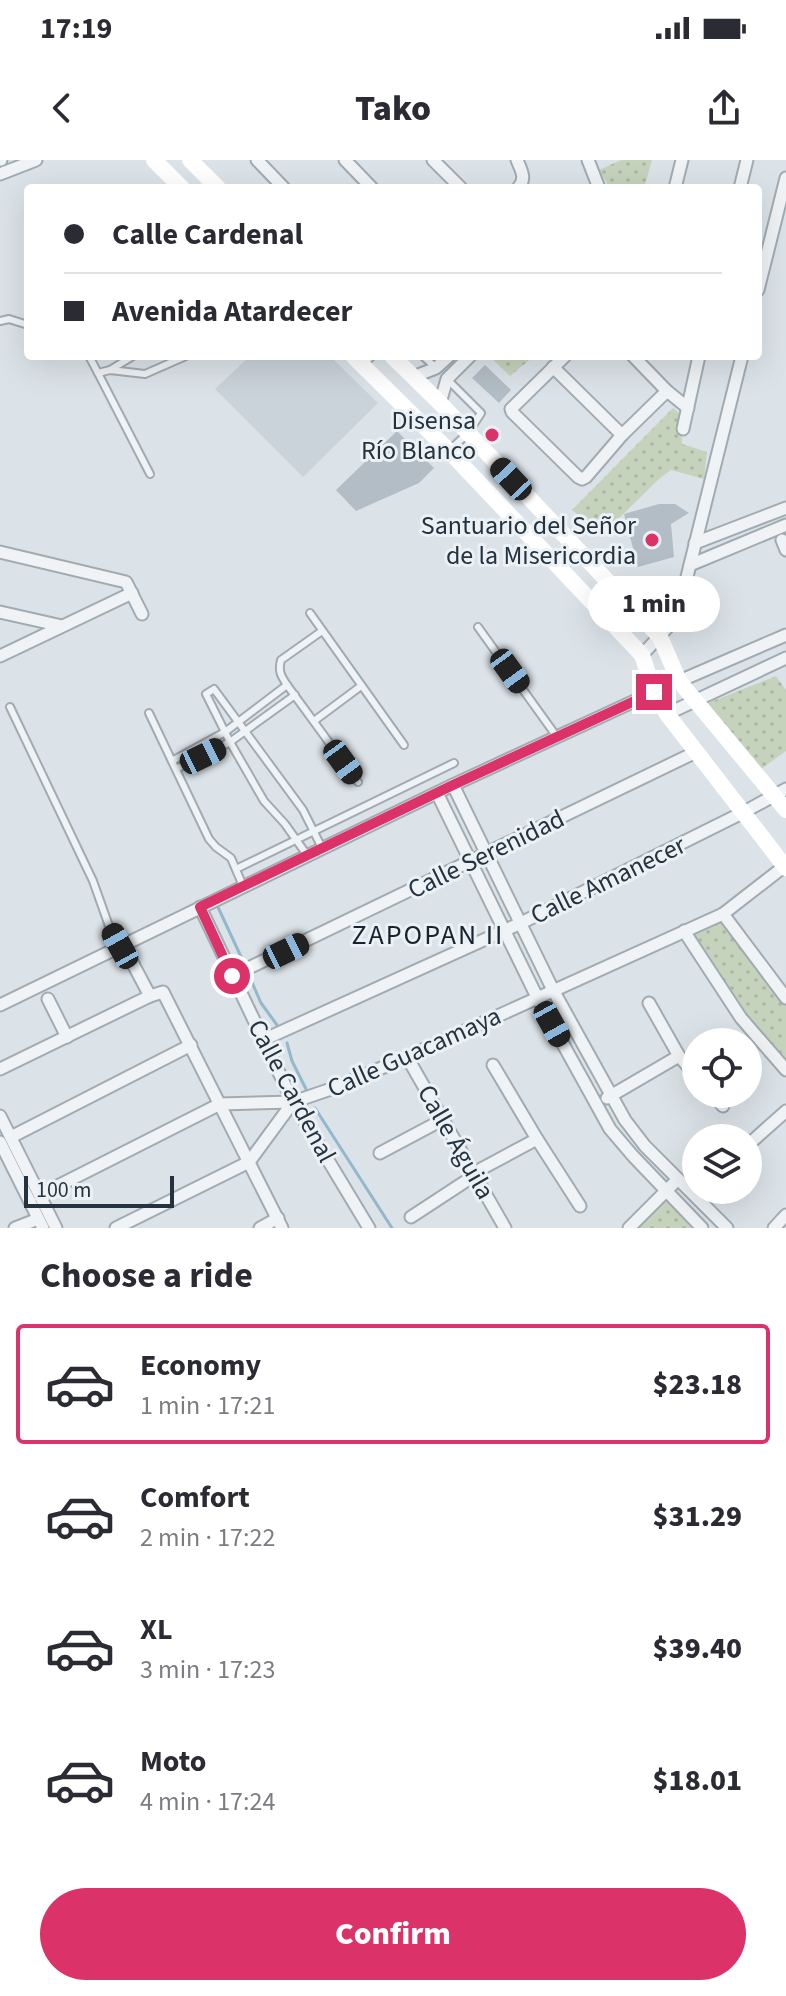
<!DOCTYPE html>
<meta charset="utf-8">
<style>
:root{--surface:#fff;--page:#f7f7f7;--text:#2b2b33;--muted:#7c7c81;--line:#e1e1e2;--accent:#db3369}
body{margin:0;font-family:"Source Sans 3",sans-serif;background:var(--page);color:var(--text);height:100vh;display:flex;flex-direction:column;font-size:30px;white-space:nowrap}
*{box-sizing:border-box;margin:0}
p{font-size:26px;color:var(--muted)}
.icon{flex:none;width:44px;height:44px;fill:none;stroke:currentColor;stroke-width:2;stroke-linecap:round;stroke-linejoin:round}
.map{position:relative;height:1068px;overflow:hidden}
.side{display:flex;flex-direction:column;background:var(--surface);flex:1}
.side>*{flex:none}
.banner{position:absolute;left:24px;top:24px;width:738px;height:176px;border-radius:8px;box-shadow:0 8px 32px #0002;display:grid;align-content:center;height:176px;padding:0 40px;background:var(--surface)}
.fabs{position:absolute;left:682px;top:868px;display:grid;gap:16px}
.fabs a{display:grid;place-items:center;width:80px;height:80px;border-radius:50%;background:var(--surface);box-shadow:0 8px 32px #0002;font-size:40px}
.scale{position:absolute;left:24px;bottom:20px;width:150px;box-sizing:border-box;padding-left:8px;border:4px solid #24333f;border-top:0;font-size:22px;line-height:28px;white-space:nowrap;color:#24333f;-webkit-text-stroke:6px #ebf1f5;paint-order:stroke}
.end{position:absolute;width:36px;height:36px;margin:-18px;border:10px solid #db3369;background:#fff;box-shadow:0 0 0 4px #fff}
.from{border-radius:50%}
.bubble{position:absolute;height:56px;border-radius:28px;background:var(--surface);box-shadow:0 8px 32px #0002;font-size:26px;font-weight:800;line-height:56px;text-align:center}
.car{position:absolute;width:24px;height:48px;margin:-24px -12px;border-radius:10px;box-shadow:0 0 6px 2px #0007;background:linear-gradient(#222 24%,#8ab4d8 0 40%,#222 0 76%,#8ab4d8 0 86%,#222 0)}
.banner b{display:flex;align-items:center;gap:28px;height:76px;font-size:30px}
.banner b+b{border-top:2px solid var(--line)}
.banner i{width:20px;height:20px;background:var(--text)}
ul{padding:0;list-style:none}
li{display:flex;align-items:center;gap:24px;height:120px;margin:0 16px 12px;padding:0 24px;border:4px solid transparent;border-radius:8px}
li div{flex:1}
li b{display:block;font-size:30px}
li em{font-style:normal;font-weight:800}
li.selected{border-color:var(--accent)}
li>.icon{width:72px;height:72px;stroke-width:1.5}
h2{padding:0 40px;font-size:36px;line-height:96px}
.button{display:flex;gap:16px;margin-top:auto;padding:16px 40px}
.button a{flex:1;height:92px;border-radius:48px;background:var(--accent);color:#fff;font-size:32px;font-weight:800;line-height:92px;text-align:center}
.status{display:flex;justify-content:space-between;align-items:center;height:56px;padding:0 40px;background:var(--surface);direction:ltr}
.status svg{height:22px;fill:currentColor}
header{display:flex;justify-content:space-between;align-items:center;height:104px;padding:0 40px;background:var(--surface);font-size:36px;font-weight:800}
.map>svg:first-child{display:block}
.built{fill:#cad2da}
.green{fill:url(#green-dots)}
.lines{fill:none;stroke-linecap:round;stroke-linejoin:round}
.stream{stroke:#93b8cc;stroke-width:3}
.building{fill:#b3bdc5}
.lane-casing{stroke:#a1abb2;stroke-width:10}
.street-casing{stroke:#a1abb2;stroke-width:15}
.lane{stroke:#eff3f6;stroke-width:6}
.street{stroke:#eff3f6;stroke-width:11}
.secondary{stroke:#fff;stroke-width:16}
.route{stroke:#db3369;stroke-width:10}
.poi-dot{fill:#db3369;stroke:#ebf1f5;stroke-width:3}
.labels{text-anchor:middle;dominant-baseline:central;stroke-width:6;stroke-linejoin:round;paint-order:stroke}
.poi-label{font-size:26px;fill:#24333f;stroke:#ebf1f5;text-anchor:end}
.street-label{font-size:26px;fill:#24333f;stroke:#ebf1f5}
.neighbourhood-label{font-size:28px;letter-spacing:2px;fill:#172430;stroke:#ebf1f5}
</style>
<div class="status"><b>17:19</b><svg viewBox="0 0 49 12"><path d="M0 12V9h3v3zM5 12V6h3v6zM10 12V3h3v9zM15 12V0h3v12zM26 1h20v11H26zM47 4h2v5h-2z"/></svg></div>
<header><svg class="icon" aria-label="back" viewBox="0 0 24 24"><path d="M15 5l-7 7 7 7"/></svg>Tako<svg class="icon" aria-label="share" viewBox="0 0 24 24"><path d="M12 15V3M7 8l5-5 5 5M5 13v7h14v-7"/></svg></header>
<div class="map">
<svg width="786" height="1068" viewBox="0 0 786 1068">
<defs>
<pattern id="green-dots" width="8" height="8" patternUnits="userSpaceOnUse" patternTransform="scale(2)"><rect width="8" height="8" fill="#c6d3bc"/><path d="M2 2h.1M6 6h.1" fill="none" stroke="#aab6a3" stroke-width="1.8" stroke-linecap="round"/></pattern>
</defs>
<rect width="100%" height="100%" fill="#dce3e8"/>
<!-- built -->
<path class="built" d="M250,196H330L378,243L303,317L215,229Z"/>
<!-- green -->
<g class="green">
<path d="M621,0H652L644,28H610L599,10Z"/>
<path d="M489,196H534L510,216Z"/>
<path d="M673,248L681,255L682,284L707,292L704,319L671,310L659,319L602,375L572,350Z"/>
<path d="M776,516L786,530V591L757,612L703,545Z"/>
<path d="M721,758L786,844V902L745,854L689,774Z"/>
<path d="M664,1036L691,1068H634Z"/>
</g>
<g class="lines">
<!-- stream -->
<g class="stream">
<path d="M217,745L243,801"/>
<path d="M251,820L261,843L277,865"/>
<path d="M287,883L292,901L306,929"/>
<path d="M315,948L392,1068"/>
</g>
</g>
<!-- building -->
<g class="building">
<path d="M485,205L511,230L499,243L472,218Z"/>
<path d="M397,271L434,308L419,323L356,351L336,330Z"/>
<path d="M659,344H675L689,353L671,364L674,397L638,407L624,354Z"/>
</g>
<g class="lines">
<!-- lane casing -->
<g class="lane-casing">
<g id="lane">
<path d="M0,161L9,159L28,165"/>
<path d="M89,196L98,213L110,210L145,214L186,196"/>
<path d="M423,196L435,207"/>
<path d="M363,205L372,196"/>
<path d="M110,210L133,196"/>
<path d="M98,213L150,314"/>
<path d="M447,219L481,253L468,273L451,289"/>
<path d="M310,453L404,585"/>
<path d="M478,467L557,577"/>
<path d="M322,471L281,500C278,511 281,516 287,525L358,622"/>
<path d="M10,547L93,721L109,766L120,786"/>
<path d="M149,553L209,679L216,687L231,698L243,726"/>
<path d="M314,561L361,526"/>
<path d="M172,601L225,572L287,525"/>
<path d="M176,609L230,582L295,535"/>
<path d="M307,695L285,664L264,641L230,582L206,534L214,529L303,650L322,688"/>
<path d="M236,709L454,603"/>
</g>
</g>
<!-- street casing -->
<g class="street-casing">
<g id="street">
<path d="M0,0H1"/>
<path d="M257,0L284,28"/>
<path d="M345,0L372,28"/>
<path d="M433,0L461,28"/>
<path d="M517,0C521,10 527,19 518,28"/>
<path d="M588,0L599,28"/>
<path d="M0,14L36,0"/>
<path d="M675,28L682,0"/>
<path d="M740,28L747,0"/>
<path d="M758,130L786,18"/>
<path d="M565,196L511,249L512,252L578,317L582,319L586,317L622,275L667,231"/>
<path d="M633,196L667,231L688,248"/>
<path d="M553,207L622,275"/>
<path d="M413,217L436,208L449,196"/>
<path d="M440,243L447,219L470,196"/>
<path d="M683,269L699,196"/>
<path d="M782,380L786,390"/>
<path d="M695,383L786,348"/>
<path d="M0,392L126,422L142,454"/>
<path d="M690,405L786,365"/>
<path d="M0,452L62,466"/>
<path d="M642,495L677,457L742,196"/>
<path d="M0,496L132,433"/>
<path d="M667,554L786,498"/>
<path d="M453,625L553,830L625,960L645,986L727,1068"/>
<path d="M437,633L537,837L610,969L633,996L702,1068"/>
<path d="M200,747L293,942L369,1068"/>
<path d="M723,754L786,838"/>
<path d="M684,771L741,858L786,910"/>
<path d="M132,802L150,836"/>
<path d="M232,816L696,592"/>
<path d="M48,839L67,877"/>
<path d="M649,843L679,896L696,916"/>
<path d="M0,845L453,625L654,532L786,475"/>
<path d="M263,880L521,763L744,652L786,629"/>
<path d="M407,897L505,1068"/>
<path d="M493,905L537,979L580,1046"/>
<path d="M0,909L150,836L163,832L282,1068"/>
<path d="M712,934L723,946"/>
<path d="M607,938L679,896"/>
<path d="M0,956L56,1068"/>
<path d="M11,977L191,885"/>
<path d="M0,982L43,1068"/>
<path d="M748,985L786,951"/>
<path d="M380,993L442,960"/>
<path d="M40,1035L220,944L293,942L337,927L407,897L723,754L786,705"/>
<path d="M411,1057L466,1021L481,1009L537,979"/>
<path d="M15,1068L38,1059"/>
<path d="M116,1068L249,1002L293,942"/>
<path d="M260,1068L278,1058"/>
<path d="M629,1068L678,1019"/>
<path d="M774,1068L786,1055"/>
</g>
</g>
<!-- lane -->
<use href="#lane" class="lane"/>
<!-- street -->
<use href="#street" class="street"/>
<!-- secondary -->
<g class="secondary">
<path d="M154,0L182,28"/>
<path d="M190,0L218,28"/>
<path d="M353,196L449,291L642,495L654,532L667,554L786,708"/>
<path d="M392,196L440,243L660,477L679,521L786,650"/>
</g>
</g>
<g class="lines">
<!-- route -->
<path class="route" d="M232,816L200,747L453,625L654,532"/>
</g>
<!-- markers -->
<g class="poi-dot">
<circle cx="492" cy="275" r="8"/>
<circle cx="652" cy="380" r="8"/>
</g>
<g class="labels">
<!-- poi labels -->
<g class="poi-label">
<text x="476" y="260">Disensa<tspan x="476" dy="30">Río Blanco</tspan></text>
<text x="636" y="365">Santuario del Señor<tspan x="636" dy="30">de la Misericordia</tspan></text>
</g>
<!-- street labels -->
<g class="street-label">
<text transform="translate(486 694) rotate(-26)">Calle Serenidad</text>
<text transform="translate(608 720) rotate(-26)">Calle Amanecer</text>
<text transform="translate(414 892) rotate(-24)">Calle Guacamaya</text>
<text transform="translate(292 931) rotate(62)">Calle Cardenal</text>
<text transform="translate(456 982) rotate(60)">Calle Águila</text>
</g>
<!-- neighbourhood labels -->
<g class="neighbourhood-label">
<text x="428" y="775">ZAPOPAN II</text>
</g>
</g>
</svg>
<div class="fabs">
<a><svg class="icon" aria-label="locate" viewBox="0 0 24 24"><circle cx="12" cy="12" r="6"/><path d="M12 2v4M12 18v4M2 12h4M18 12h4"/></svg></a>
<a><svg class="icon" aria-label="layers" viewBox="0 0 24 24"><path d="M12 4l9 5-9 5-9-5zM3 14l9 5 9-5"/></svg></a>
</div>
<div class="scale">100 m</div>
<i class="end from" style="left:232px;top:816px"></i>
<i class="end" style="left:654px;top:532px"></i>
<div class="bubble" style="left:588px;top:416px;width:132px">1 min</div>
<i class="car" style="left:511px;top:319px;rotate:317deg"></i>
<i class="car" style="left:510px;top:511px;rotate:144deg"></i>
<i class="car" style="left:203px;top:596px;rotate:64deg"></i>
<i class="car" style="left:343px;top:602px;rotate:144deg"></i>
<i class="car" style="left:120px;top:786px;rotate:331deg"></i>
<i class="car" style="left:286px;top:791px;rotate:64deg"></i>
<i class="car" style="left:552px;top:864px;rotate:151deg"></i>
<div class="banner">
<b><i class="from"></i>Calle Cardenal</b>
<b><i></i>Avenida Atardecer</b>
</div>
</div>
<section class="side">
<h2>Choose a ride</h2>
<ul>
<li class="selected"><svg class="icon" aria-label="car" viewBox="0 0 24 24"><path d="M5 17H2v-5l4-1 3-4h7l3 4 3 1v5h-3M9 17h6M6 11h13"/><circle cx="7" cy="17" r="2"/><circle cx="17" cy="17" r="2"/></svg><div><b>Economy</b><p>1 min · 17:21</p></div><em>$23.18</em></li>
<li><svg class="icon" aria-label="car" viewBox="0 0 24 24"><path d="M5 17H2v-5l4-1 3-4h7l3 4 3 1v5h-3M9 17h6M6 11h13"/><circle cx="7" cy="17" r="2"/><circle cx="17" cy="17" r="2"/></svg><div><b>Comfort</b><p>2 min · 17:22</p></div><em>$31.29</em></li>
<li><svg class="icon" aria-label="car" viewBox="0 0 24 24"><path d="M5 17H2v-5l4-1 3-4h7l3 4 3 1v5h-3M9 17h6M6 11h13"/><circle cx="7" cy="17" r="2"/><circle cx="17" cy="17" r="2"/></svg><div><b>XL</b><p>3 min · 17:23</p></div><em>$39.40</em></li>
<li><svg class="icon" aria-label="car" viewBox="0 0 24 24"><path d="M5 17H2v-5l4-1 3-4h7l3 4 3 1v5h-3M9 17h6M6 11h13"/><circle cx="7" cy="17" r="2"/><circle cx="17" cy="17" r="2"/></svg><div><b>Moto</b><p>4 min · 17:24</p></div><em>$18.01</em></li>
</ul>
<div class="button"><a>Confirm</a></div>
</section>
